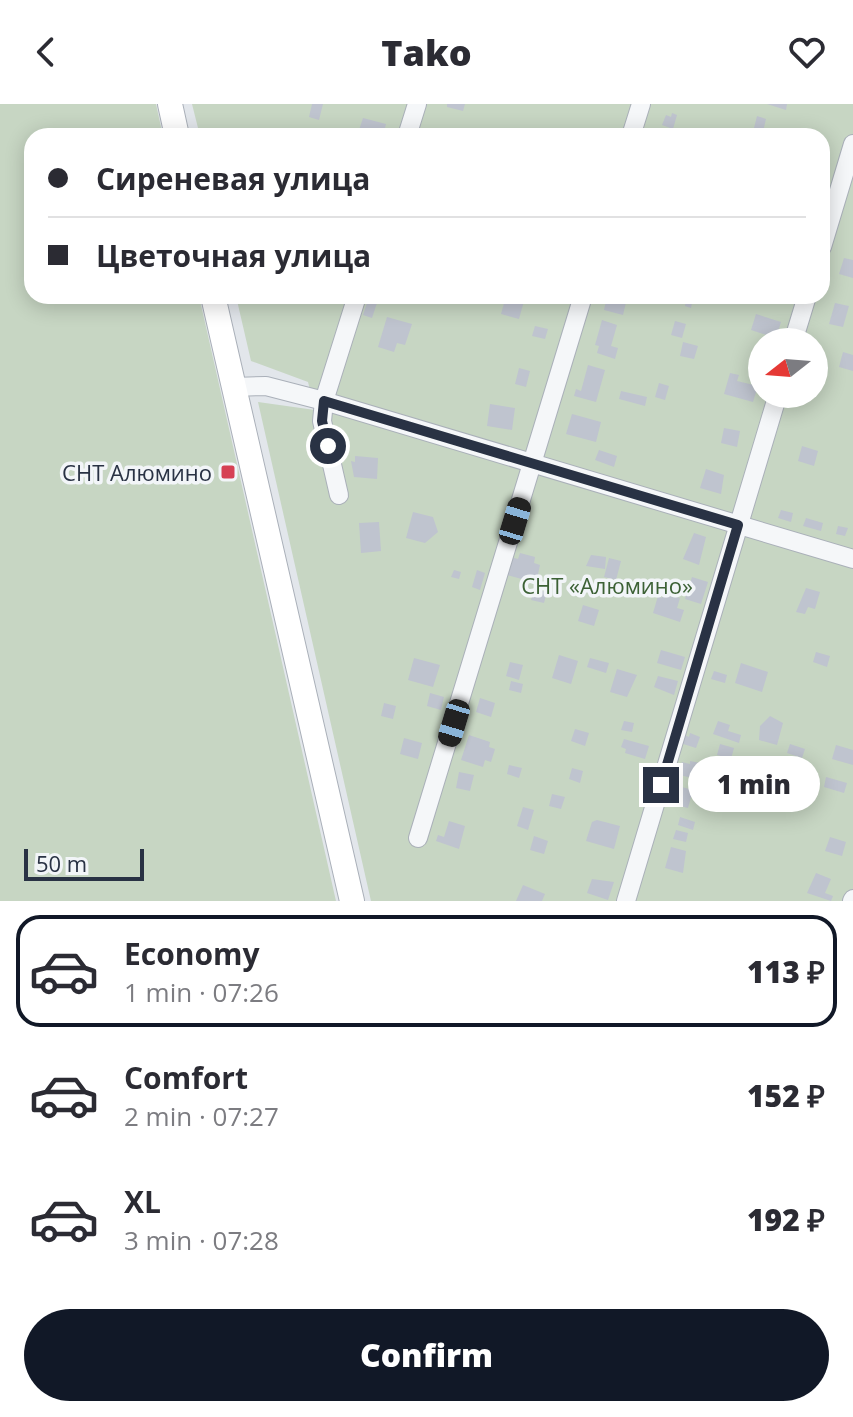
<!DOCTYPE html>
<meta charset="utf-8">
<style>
:root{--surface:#fff;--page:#f7f7f7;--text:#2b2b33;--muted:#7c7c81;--line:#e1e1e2;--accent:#111827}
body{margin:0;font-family:"Open Sans",sans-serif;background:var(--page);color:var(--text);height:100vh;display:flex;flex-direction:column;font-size:30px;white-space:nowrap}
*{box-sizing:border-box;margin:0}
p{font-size:26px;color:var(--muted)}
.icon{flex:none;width:44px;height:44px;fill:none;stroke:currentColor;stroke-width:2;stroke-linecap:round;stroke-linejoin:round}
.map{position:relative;height:797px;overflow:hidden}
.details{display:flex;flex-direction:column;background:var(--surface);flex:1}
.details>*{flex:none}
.guide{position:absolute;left:24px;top:24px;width:806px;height:176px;border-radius:24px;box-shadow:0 4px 20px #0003;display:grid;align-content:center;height:176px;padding:0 24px;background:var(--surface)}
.needle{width:52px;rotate:253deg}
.fabs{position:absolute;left:748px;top:224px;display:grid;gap:16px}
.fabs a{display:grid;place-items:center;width:80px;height:80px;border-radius:50%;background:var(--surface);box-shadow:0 4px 20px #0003;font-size:40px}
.scale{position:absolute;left:24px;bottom:20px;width:120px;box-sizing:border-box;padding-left:8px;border:4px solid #293244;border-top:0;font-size:22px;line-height:28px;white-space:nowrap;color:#293244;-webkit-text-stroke:6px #f2f5f8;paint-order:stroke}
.end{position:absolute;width:36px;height:36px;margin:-18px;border:10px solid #293244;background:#fff;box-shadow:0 0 0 4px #fff}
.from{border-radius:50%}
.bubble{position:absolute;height:56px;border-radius:28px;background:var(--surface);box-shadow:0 4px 20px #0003;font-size:26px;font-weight:800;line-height:56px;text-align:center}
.car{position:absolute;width:24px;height:48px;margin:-24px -12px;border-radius:10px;box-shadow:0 0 6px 2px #0007;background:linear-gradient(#222 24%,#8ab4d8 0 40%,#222 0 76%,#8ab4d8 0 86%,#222 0)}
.guide b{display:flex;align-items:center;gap:28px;height:76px;font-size:30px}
.guide b+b{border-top:2px solid var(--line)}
.guide i{width:20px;height:20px;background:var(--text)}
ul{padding:14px 0 0;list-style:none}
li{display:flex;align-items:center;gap:24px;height:112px;margin:0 16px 12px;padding:0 8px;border:4px solid transparent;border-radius:24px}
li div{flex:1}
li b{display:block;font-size:30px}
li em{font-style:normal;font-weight:800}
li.current{border-color:var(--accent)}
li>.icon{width:72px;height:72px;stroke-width:1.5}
.cta{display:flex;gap:16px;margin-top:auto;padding:16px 24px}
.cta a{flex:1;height:92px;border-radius:48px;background:var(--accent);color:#fff;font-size:32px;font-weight:800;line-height:92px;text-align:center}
header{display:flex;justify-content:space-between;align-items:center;height:104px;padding:0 24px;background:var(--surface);font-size:36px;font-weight:800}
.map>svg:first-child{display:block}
.green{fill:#c7d6c3;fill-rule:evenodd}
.building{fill:#bfc4cf}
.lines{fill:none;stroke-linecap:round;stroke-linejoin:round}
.street-casing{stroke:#aab0b9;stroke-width:20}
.secondary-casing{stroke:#aab0b9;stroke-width:26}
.street{stroke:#f5f7f9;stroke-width:18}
.secondary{stroke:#fff;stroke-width:24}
.route{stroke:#293244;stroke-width:10}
.poi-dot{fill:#d64154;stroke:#f2f5f8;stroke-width:3}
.labels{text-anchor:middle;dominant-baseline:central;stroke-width:7;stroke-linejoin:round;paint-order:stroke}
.poi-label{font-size:22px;fill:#293244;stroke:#f2f5f8;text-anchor:end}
.park-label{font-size:22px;fill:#3c6135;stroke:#f2f5f8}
</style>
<header><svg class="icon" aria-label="back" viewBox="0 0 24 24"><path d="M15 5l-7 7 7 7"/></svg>Tako<svg class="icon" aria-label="heart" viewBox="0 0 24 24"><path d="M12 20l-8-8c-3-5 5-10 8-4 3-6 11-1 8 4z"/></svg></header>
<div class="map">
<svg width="853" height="797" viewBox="0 0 853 797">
<rect width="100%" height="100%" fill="#e2e6eb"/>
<!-- green -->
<g class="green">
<path d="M0,0H156L163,32H32V192H199L336,797H0Z"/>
<path d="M192,0H853V797H371L258,298L315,306L308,278L251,257L236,192H822V32H200ZM762,238H814V290H762Z"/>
</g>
<!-- building -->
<g class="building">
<path d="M312,0H323L319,16L309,13Z"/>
<path d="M447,0H465L463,7L447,3Z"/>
<path d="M767,0H787L786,6Z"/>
<path d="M672,9L677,11L673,25L662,21L666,11L671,13Z"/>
<path d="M757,12L766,15L762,32H752Z"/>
<path d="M363,14L386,20L383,32L359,26Z"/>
<path d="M844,154L853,156V174L839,170Z"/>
<path d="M506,192L524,197L519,215L501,210Z"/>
<path d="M607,192L627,194L623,211L604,206Z"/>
<path d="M687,192L693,193L691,204L685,202Z"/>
<path d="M369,193L378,196L372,214L363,211Z"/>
<path d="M835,199L849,202L843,223L829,220Z"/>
<path d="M756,210L781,218L776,234L751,226Z"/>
<path d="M387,213L412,220L405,241L397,239L394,248L378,243Z"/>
<path d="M602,216L617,221L611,242L618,244L615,255L597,249L599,242L595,241Z"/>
<path d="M675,217L686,220L682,234L671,231Z"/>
<path d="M535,222L548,225L545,235L532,232Z"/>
<path d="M683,238L698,242L694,255L680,252Z"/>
<path d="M843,248L853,251V267L839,263Z"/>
<path d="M588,261L605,266L596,298L574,292L576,285L581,287Z"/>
<path d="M519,264L530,267L526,283L515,280Z"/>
<path d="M730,269L739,271L737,277L758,282L753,298L724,290Z"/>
<path d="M659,279L669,282L665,296L655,293Z"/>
<path d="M621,287L647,293L645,302L619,295Z"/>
<path d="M490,300L515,304L512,326L487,322Z"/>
<path d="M572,310L601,318L596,338L566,330Z"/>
<path d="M724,324L740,327L737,343L721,339Z"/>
<path d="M802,342L818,347L814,362L798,357Z"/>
<path d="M599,346L617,352L614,363L595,356Z"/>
<path d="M355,352L378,354L377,375L354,373L351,357L355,358Z"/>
<path d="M706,365L724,371L721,390L700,384Z"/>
<path d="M781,406L793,409L791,418L778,414Z"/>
<path d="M413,408L433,413L438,428L425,439L406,434Z"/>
<path d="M806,414L823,419L821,427L803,422Z"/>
<path d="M379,418L381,447L361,449L359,419Z"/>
<path d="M838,422L848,424L845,432L836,430Z"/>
<path d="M694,429L706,433L699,461L683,455Z"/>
<path d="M520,449L535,453L534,459L540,461L537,475L530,473L529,477L507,471L511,453L518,455Z"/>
<path d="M591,451L606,453L605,465L586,462Z"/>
<path d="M609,454L621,457L616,476L604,473Z"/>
<path d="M454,466L461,468L459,475L451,473Z"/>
<path d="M477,466L485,469L480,486L472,483Z"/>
<path d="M692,473L708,478L701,500L685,495Z"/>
<path d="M806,484L820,488L815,505L808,503L805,510L796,508Z"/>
<path d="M534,485L547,488L544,499L531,496Z"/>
<path d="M663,489L680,494L677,504L684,506L680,518L653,509L658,492L662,494Z"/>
<path d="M583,501L599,506L594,522L578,517Z"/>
<path d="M661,546L685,553L681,566L657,559Z"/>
<path d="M816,548L830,552L827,563L813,558Z"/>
<path d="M559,551L578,557L571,580L552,574Z"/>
<path d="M414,554L440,561L433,583L408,576Z"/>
<path d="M590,554L609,559L606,569L587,563Z"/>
<path d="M510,558L523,561L519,576L506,572Z"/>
<path d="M741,559L768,568L762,588L735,579Z"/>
<path d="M617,565L637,571L627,593L610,588Z"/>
<path d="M714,567L727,571L725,579L711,575Z"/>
<path d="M658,572L678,577L674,591L654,583Z"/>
<path d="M511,577L523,580L521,589L509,586Z"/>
<path d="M430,589L444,593L441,606L427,602Z"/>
<path d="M480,594L495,599L491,613L476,608Z"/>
<path d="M384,599L396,602L393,615L381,612Z"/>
<path d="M770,612L783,619L777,641L759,636L760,622Z"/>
<path d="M624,617L634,619L632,628L621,626Z"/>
<path d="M718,617L730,621L728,627L741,631L739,639L713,630Z"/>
<path d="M575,625L589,629L585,642L571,637Z"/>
<path d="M690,629L700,633L696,644L680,639L683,630L689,633Z"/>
<path d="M469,631L490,638L489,643L495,645L491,658L485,656L483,663L461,656Z"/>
<path d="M404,634L422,639L418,655L400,650Z"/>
<path d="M624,635L649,642L645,655L625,649L626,645L621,643Z"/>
<path d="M720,640L734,644L731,655L717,651Z"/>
<path d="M790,640L805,645L802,654L787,649Z"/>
<path d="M836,641L853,646V661L832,655Z"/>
<path d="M690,657L705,660L702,676L679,671L682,658L690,660Z"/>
<path d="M509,661L522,664L519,674L507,670Z"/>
<path d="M572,664L583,667L580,679L569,675Z"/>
<path d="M459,668L474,671L470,687L456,684Z"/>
<path d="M783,670L805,677L799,698L777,692Z"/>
<path d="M826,673L847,679L844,689L824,683Z"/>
<path d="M678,682L693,686L688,704L673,700Z"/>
<path d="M702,684L716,687L714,693L700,690Z"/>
<path d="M726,689L739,692L737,699L725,696Z"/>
<path d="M552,690L565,693L561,705L549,702Z"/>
<path d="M523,703L534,706L528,726L517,722Z"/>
<path d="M680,713L695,718L693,726L678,721Z"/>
<path d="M597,716L620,722L614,745L586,737L592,718Z"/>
<path d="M449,717L465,722L459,745L436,737L438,731L444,733Z"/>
<path d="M676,726L688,729L686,738L673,735Z"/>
<path d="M534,732L548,737L544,750L530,746Z"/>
<path d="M830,733L846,738L842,752L825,747Z"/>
<path d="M671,743L686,747L683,769L665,764Z"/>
<path d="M816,769L831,775L825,789L833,792L831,797L807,789Z"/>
<path d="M592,775L614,778L608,796L587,789Z"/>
<path d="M523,781L545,790L542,797H516Z"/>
</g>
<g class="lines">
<!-- street casing -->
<g class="street-casing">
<g id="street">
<path d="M407,32L417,0"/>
<path d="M631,32L641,0"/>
<path d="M822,143L853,40"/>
<path d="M793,238L807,192"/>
<path d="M233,283L266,282L324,297L853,455"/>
<path d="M339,391L322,317L324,297L357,192"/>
<path d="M418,734L583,192"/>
<path d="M626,797L778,290"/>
<path d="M852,797L853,795"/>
</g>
</g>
<!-- secondary casing -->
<g class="secondary-casing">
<g id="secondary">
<path d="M170,0L177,32"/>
<path d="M213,192L352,797"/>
</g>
</g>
<!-- street -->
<use href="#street" class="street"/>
<!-- secondary -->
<use href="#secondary" class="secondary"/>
</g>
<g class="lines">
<!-- route -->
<path class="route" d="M328,342L322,317L324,297L738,421L661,681"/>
</g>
<!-- markers -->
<rect class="poi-dot" x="220" y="360" width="16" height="16" rx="4"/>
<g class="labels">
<!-- poi labels -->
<g class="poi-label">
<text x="212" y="368">СНТ Алюмино</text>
</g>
<!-- park labels -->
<g class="park-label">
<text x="607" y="481">СНТ «Алюмино»</text>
</g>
</g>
</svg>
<div class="fabs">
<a><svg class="needle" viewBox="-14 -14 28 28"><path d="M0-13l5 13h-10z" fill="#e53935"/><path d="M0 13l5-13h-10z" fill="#7c7c81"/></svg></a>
</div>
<div class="scale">50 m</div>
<i class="end from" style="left:328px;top:342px"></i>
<i class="end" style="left:661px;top:681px"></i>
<div class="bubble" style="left:688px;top:652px;width:132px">1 min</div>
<i class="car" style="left:515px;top:417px;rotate:17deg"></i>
<i class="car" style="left:454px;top:619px;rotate:197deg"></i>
<div class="guide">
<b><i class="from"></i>Сиреневая улица</b>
<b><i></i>Цветочная улица</b>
</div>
</div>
<section class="details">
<ul>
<li class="current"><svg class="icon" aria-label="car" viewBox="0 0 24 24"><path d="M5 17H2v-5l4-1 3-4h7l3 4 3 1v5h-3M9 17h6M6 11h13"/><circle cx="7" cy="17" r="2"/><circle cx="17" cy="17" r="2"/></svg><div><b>Economy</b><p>1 min · 07:26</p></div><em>113 ₽</em></li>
<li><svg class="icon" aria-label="car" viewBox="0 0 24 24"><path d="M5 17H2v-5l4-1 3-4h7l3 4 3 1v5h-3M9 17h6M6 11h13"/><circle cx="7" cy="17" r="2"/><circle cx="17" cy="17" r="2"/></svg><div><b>Comfort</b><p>2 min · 07:27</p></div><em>152 ₽</em></li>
<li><svg class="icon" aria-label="car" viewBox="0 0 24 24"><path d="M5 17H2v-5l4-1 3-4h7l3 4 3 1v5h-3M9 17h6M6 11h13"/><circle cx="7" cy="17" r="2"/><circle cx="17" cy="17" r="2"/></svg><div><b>XL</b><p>3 min · 07:28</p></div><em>192 ₽</em></li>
</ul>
<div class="cta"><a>Confirm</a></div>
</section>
